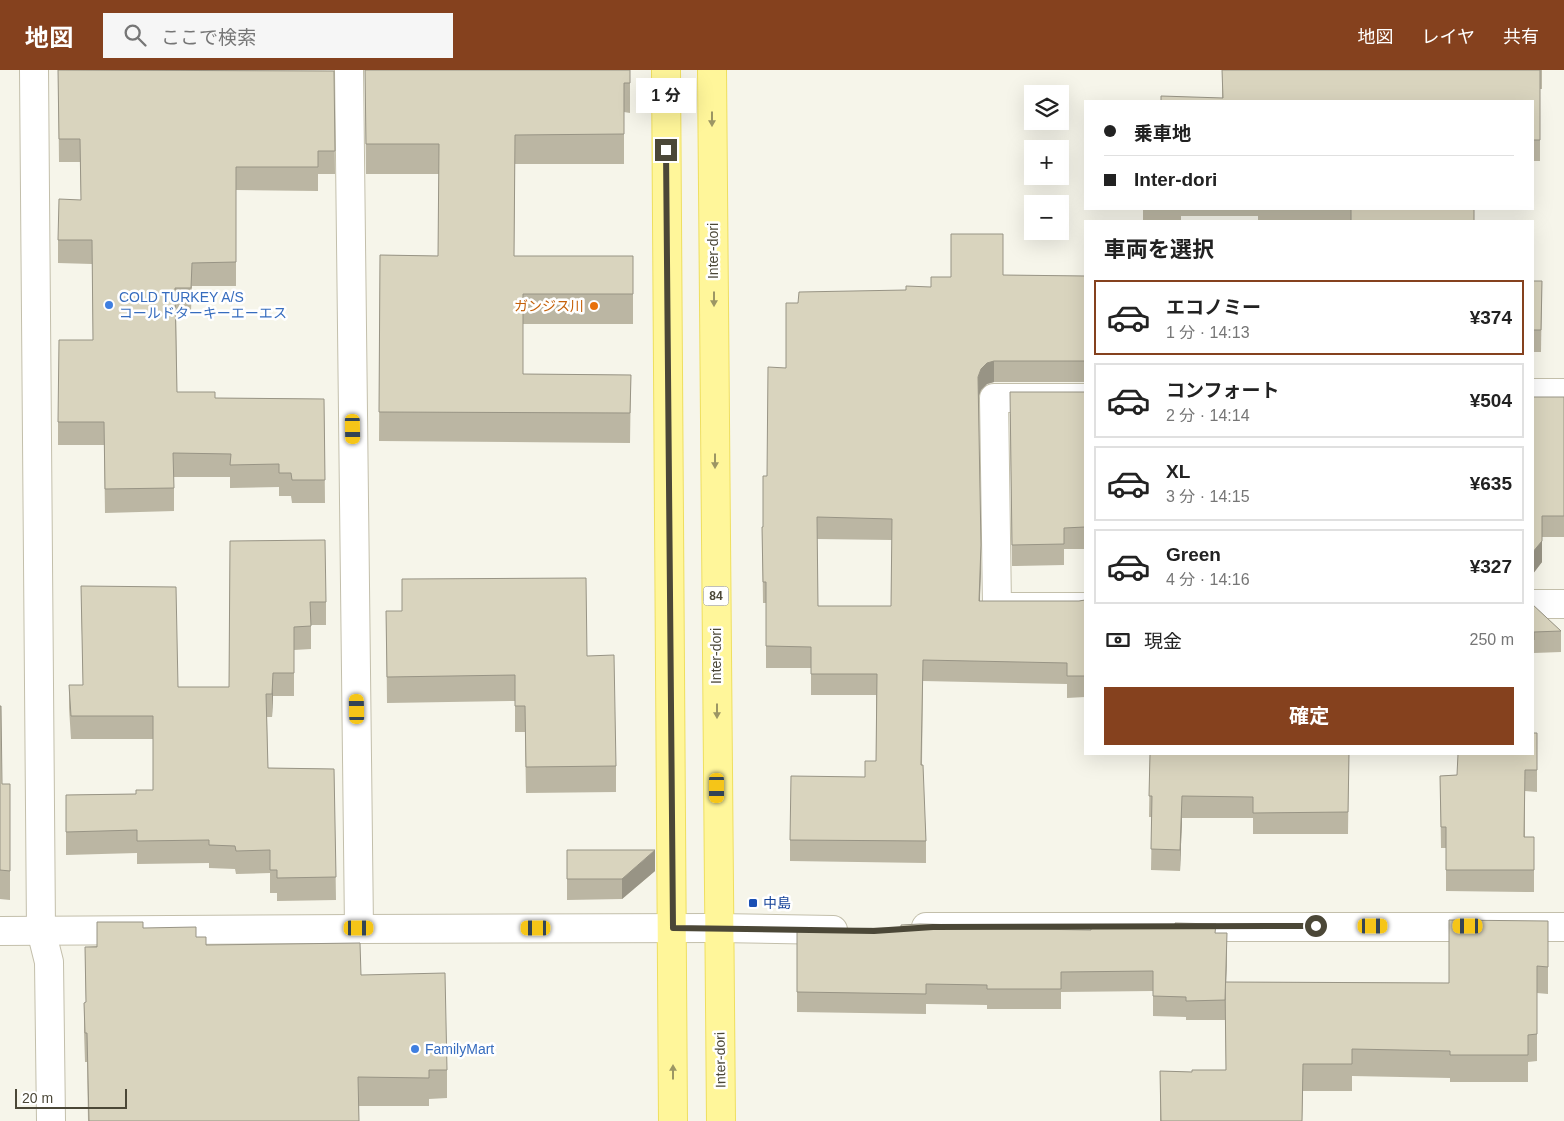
<!DOCTYPE html>
<html lang="ja">
<meta charset="utf-8">
<style>
:root{--surface:#fff;--page:#f6f6f6;--text:#222;--muted:#767676;--line:#e0e0e0;--accent:#85411e}
body{margin:0;font-family:Helvetica,"Noto Sans JP",sans-serif;background:var(--page);color:var(--text);height:100vh;display:flex;flex-direction:column;font-size:19px;white-space:nowrap}
*{box-sizing:border-box;margin:0}
p{font-size:16px;color:var(--muted)}
.icon{flex:none;width:28px;height:28px;fill:none;stroke:currentColor;stroke-width:2;stroke-linecap:round;stroke-linejoin:round}
.map{position:relative;flex:1;overflow:hidden}
.sheet{position:absolute;left:1084px;top:150px;width:450px;height:535px;display:flex;flex-direction:column;background:var(--surface);border-radius:0px;box-shadow:0 5px 20px #0002}
.sheet>*{flex:none}
.guide{position:absolute;left:1084px;top:30px;width:450px;height:110px;border-radius:0px;box-shadow:0 5px 20px #0002;display:grid;align-content:center;height:110px;padding:0 20px;background:var(--surface)}
.buttons{position:absolute;left:1024px;top:15px;display:grid;gap:10px}
.buttons a{display:grid;place-items:center;width:45px;height:45px;border-radius:0px;background:var(--surface);box-shadow:0 5px 20px #0002;font-size:25px}
.scale{position:absolute;left:15px;bottom:12px;width:112px;box-sizing:border-box;padding-left:5px;border:2px solid #4b4737;border-top:0;font-size:14px;line-height:18px;white-space:nowrap;color:#4b4737;-webkit-text-stroke:4px #fff;paint-order:stroke}
.end{position:absolute;width:22px;height:22px;margin:-11px;border:6px solid #4b4737;background:#fff;box-shadow:0 0 0 2px #fff}
.from{border-radius:50%}
.bubble{position:absolute;height:35px;border-radius:0px;background:var(--surface);box-shadow:0 5px 20px #0002;font-size:16px;font-weight:700;line-height:35px;text-align:center}
.car{position:absolute;width:15px;height:30px;margin:-15px -8px;border-radius:6px;box-shadow:0 0 4px 1px #0007;background:linear-gradient(#f5c518 24%,#345 0 40%,#f5c518 0 76%,#345 0 86%,#f5c518 0)}
.guide b{display:flex;align-items:center;gap:18px;height:48px;font-size:19px}
.guide b+b{border-top:1px solid var(--line)}
.guide i{width:12px;height:12px;background:var(--text)}
ul{padding:0;list-style:none}
li{display:flex;align-items:center;gap:15px;height:75px;margin:0 10px 8px;padding:0 10px;border:2px solid var(--line);border-radius:0px}
li div{flex:1}
li b{display:block;font-size:19px}
li em{font-style:normal;font-weight:700}
li.current{border-color:var(--accent)}
li>.icon{width:45px;height:45px;stroke-width:1.5}
h2{padding:0 20px;font-size:22px;line-height:60px}
.pay{display:flex;align-items:center;gap:12px;height:55px;padding:0 20px;font-size:19px}
.pay p{margin-inline-start:auto}
.action{display:flex;gap:10px;margin-top:auto;padding:10px 20px}
.action a{flex:1;height:58px;border-radius:0px;background:var(--accent);color:#fff;font-size:20px;font-weight:700;line-height:58px;text-align:center}
header{display:flex;align-items:center;gap:30px;box-sizing:border-box;height:70px;padding:0 25px;background:var(--accent);color:#fff}
header strong{font-size:24px}
nav{display:flex;gap:28px;margin-inline-start:auto;font-size:18px}
.search{width:350px;height:45px;background:var(--page);display:flex;align-items:center;gap:12px;box-sizing:border-box;padding:0 18px;border-radius:0px;color:var(--muted);font-size:19px}
.map>svg:first-child{display:block}
.lines{fill:none;stroke-linecap:round;stroke-linejoin:round}
.minor-casing{stroke:#c3bfab;stroke-width:30}
.major-casing{stroke:#efdf5f;stroke-width:30}
.minor{stroke:#fff;stroke-width:28}
.major{stroke:#fff69a;stroke-width:28}
.wall{fill:#bbb6a3;fill-rule:evenodd}
.shaded-wall{fill:#989485}
.building{fill:#d9d4be;stroke:#989485;fill-rule:evenodd}
.oneway{fill:#9c9664}
.route{stroke:#4b4737;stroke-width:6}
.shop-dot{fill:#3f7fe0;stroke:#fff;stroke-width:2}
.food-dot{fill:#e8710a;stroke:#fff;stroke-width:2}
.transit-dot{fill:#1a4fb4;stroke:#fff;stroke-width:2}
.labels{text-anchor:middle;dominant-baseline:central;stroke-width:5;stroke-linejoin:round;paint-order:stroke}
.shield{fill:#fff;stroke:#817e73;stroke-width:1}
.shield-label{font-size:12px;font-weight:bold;fill:#4b4737}
.street-label{font-size:14px;fill:#4b4737;stroke:#fff}
.shop-label{font-size:14px;fill:#366cbe;stroke:#fff;text-anchor:start}
.food-label{font-size:14px;fill:#c56008;stroke:#fff;text-anchor:end}
.transit-label{font-size:14px;fill:#164399;stroke:#fff;text-anchor:start}
</style>
<header>
<strong>地図</strong>
<div class="search"><svg class="icon" aria-label="search" viewBox="0 0 24 24"><circle cx="10" cy="10" r="6"/><path d="M15 15l6 6"/></svg>ここで検索</div>
<nav><a>地図</a><a>レイヤ</a><a>共有</a></nav>
</header>
<div class="map">
<svg width="1564" height="1051" viewBox="0 0 1564 1051">
<rect width="100%" height="100%" fill="#f6f5ea"/>
<g class="lines">
<!-- minor casing -->
<g class="minor-casing">
<g id="minor">
<path d="M34,0L41,860L49,892L51,1051"/>
<path d="M349,0L359,859"/>
<path d="M1532,323H1564"/>
<path d="M1085,328H994L997,537H1085"/>
<path d="M1532,534H1564"/>
<path d="M926,857H1564"/>
<path d="M0,861L359,859L718,858L833,860"/>
</g>
</g>
<!-- major casing -->
<g class="major-casing">
<g id="major">
<path d="M666,0L673,1051"/>
<path d="M712,0L721,1051"/>
</g>
</g>
<!-- minor -->
<use href="#minor" class="minor"/>
<!-- major -->
<use href="#major" class="major"/>
</g>
<!-- wall -->
<g class="wall">
<path d="M58,0L334,1L335,104H318V121L236,120V216H192L191,241H176L177,322L215,328L324,329L325,433H292L291,426H279V417L230,418V407H174V441L105,443L104,375H58V352L93,270L92,194L58,193V170L81,130L80,92H59Z"/>
<path d="M365,0H630V43L624,42V94H515L514,186H633V254H523V304L631,305L630,373L379,371L380,185L438,186L439,104H366Z"/>
<path d="M1222,0H1542V19H1540V91H1532V31L1222,28Z"/>
<path d="M1143,139H1474V151H1258V146H1181V151H1143Z"/>
<path d="M1003,205L1085,206V312H994L987,314L981,320L979,327L981,496L980,531H1079L1085,530V627L1067,628V614L923,611L922,695L926,771V793L790,791V770L865,707L876,691V625H811V598H766V533H763L762,457H763L767,406L798,233L931,217ZM817,469L892,470L891,536H818Z"/>
<path d="M1532,211H1542L1541,282H1532Z"/>
<path d="M1085,322V479H1064V495L1012,496L1010,344Z"/>
<path d="M1532,327H1564V467H1542V492L1532,505Z"/>
<path d="M230,471L326,532V555H311V579L294,580V626H273L272,647H267L268,698L334,699L336,830L277,831V823H270V803L236,804L235,799L209,798V793L137,794V783L66,785V725L136,724L153,720V669H71L69,638V615H83L81,516L178,617H229Z"/>
<path d="M1532,534L1561,561V582L1534,583V591H1532Z"/>
<path d="M386,541L587,586L616,696V722L526,723L525,662H515V631L387,633Z"/>
<path d="M0,636L2,714L10,801V830L0,829Z"/>
<path d="M1537,663V722L1525,721V767H1534V822L1446,821V778H1441L1440,706L1457,705Z"/>
<path d="M1150,684H1349L1348,764H1253V748H1182L1180,801L1151,800L1152,747H1149Z"/>
<path d="M567,780L655,801L622,829L567,830Z"/>
<path d="M1548,851V924L1537,923V991L1528,992V1012H1450V1008L1352,1006V1021H1303L1302,1051H1160V1001L1192,1002L1226,1000L1225,931V950H1186V947L1153,946V921L1061,922V939H987V935L926,934V944L797,942V859L964,858L1216,863L1227,883L1226,912L1449,913Z"/>
<path d="M196,867L206,875L361,905L447,1000V1028L429,1029V1036H359V1051H88L87,992H85L84,961V933H86L85,877Z"/>
</g>
<!-- shaded-wall -->
<g class="shaded-wall">
<path d="M994,291V312L987,314L981,320L978,328V307L981,299L987,293Z"/>
<path d="M1542,471V492L1532,505V483Z"/>
<path d="M981,475V496L979,553V531Z"/>
<path d="M273,603V626L272,647V624Z"/>
<path d="M1182,726V748L1180,801V780Z"/>
<path d="M655,780V801L622,829V809Z"/>
<path d="M1227,863V883L1225,950V930Z"/>
</g>
<!-- building -->
<g class="building">
<path d="M58,0L334,1L335,81H318V97H236V192L192,193L191,218H175L177,322H215V328L324,329L325,410H292L291,403H279V394L230,395L231,384L173,383L174,418L105,419L104,352H58L59,270H93L92,170H58L59,129L81,130L80,69H59Z"/>
<path d="M365,0H630V13H624V64L515,65L514,186H633V224H523V304L631,305L630,343L379,342L380,185L438,186L439,74H366Z"/>
<path d="M1222,0H1540V70H1532V31H1161V26L1223,28Z"/>
<rect x="1351" y="139" width="123" height="12"/>
<path d="M951,164H1003V205L1085,206V291H994L987,293L981,299L978,307L981,475L979,531H1079L1085,530V606H1067V593L923,590L921,695H923L926,771L790,770L791,706L865,707V691H876L877,604H811V577L766,576V512H763L762,457H763V406H767L768,297L786,298V233H798L799,222L906,220V216L931,217V207H951ZM817,447L892,449L891,536H818Z"/>
<path d="M1532,211H1542L1541,260H1532Z"/>
<path d="M1010,322H1085V457L1064,458V474L1012,475Z"/>
<path d="M1532,327H1564V446H1542V471L1532,483Z"/>
<path d="M325,470L326,532H310L311,556L294,557V603H273L272,624H266L268,698L334,699L336,807L277,808V800H270V780L236,781L235,776L209,775V770L137,771V760L66,762V725L136,724V720H153V646H71L69,615H83L81,516L176,517L178,617H229L230,471Z"/>
<path d="M586,508L587,586L614,585L616,696L526,697L525,636H515V605L387,607L386,541H402V509Z"/>
<path d="M1532,534L1561,561L1534,562V570H1532Z"/>
<path d="M0,636H1L2,714H10V801L0,800Z"/>
<path d="M1532,663H1537V700H1525L1524,767H1534V800H1446V757H1441L1440,706L1457,705L1458,684H1532Z"/>
<path d="M1150,684H1349L1348,742L1253,743V727L1182,726L1180,780L1151,779L1152,726H1149Z"/>
<path d="M567,780H655L622,809H567Z"/>
<path d="M1449,850L1548,851V897L1537,896V964L1528,965V985H1450V981L1352,979V994H1303L1302,1051H1161L1160,1001L1192,1002V1000H1226L1225,912L1449,913Z"/>
<path d="M97,852H143V858L196,857V867H206V875L360,873L361,905L445,903L447,1000H429V1008L358,1007L359,1051H89L87,963H85L84,933L86,932L85,877H97Z"/>
<path d="M1175,853L1216,854L1215,863H1227L1225,930L1186,931V927L1153,926V901L1061,902V919H987V915L926,914V924L797,922V859L901,858V855L920,854L964,855V858L1091,860V856L1175,855Z"/>
</g>
<!-- one-way arrows -->
<defs><path id="oneway-solid" d="M-6-.8H1V-3.2L6.5 0L1 3.2V.8H-6Z" transform="scale(1.25)"/></defs>
<g class="oneway">
<use href="#oneway-solid" transform="translate(712 49) rotate(90)"/>
<use href="#oneway-solid" transform="translate(714 229) rotate(90)"/>
<use href="#oneway-solid" transform="translate(715 391) rotate(90)"/>
<use href="#oneway-solid" transform="translate(717 641) rotate(90)"/>
<use href="#oneway-solid" transform="translate(673 1002) rotate(-90)"/>
</g>
<g class="lines">
<!-- route -->
<path class="route" d="M666,80L673,858L874,861L933,857L1316,856"/>
</g>
<!-- markers -->
<g class="shop-dot">
<circle cx="109" cy="235" r="5"/>
<circle cx="415" cy="979" r="5"/>
</g>
<circle class="food-dot" cx="594" cy="236" r="5"/>
<rect class="transit-dot" x="748" y="828" width="10" height="10" rx="2.5"/>
<g class="labels">
<!-- shield labels -->
<rect class="shield" x="703.5" y="516.5" width="25" height="19" rx="4"/>
<g class="shield-label">
<text x="716" y="526">84</text>
</g>
<!-- street labels -->
<g class="street-label">
<text transform="translate(713 181) rotate(-90)">Inter-dori</text>
<text transform="translate(716 586) rotate(-90)">Inter-dori</text>
<text transform="translate(720 990) rotate(-91)">Inter-dori</text>
</g>
<!-- shop labels -->
<g class="shop-label">
<text x="119" y="227">COLD TURKEY A/S<tspan x="119" dy="16">コールドターキーエーエス</tspan></text>
<text x="425" y="979">FamilyMart</text>
</g>
<!-- food labels -->
<g class="food-label">
<text x="584" y="236">ガンジス川</text>
</g>
<!-- transit labels -->
<g class="transit-label">
<text x="763" y="833">中島</text>
</g>
</g>
</svg>
<div class="buttons">
<a><svg class="icon" aria-label="layers" viewBox="0 0 24 24"><path d="M12 4l9 5-9 5-9-5zM3 14l9 5 9-5"/></svg></a>
<a>+</a>
<a>−</a>
</div>
<div class="scale">20 m</div>
<i class="end from" style="left:1316px;top:856px"></i>
<i class="end" style="left:666px;top:80px"></i>
<div class="bubble" style="left:636px;top:8px;width:60px">1 分</div>
<i class="car" style="left:353px;top:359px;rotate:179deg"></i>
<i class="car" style="left:357px;top:639px;rotate:359deg"></i>
<i class="car" style="left:717px;top:718px;rotate:180deg"></i>
<i class="car" style="left:1373px;top:856px;rotate:90deg"></i>
<i class="car" style="left:1468px;top:856px;rotate:270deg"></i>
<i class="car" style="left:359px;top:858px;rotate:90deg"></i>
<i class="car" style="left:536px;top:858px;rotate:270deg"></i>
<div class="guide">
<b><i class="from"></i>乗車地</b>
<b><i></i>Inter-dori</b>
</div>
<section class="sheet">
<h2>車両を選択</h2>
<ul>
<li class="current"><svg class="icon" aria-label="car" viewBox="0 0 24 24"><path d="M5 17H2v-5l4-1 3-4h7l3 4 3 1v5h-3M9 17h6M6 11h13"/><circle cx="7" cy="17" r="2"/><circle cx="17" cy="17" r="2"/></svg><div><b>エコノミー</b><p>1 分 · 14:13</p></div><em>¥374</em></li>
<li><svg class="icon" aria-label="car" viewBox="0 0 24 24"><path d="M5 17H2v-5l4-1 3-4h7l3 4 3 1v5h-3M9 17h6M6 11h13"/><circle cx="7" cy="17" r="2"/><circle cx="17" cy="17" r="2"/></svg><div><b>コンフォート</b><p>2 分 · 14:14</p></div><em>¥504</em></li>
<li><svg class="icon" aria-label="car" viewBox="0 0 24 24"><path d="M5 17H2v-5l4-1 3-4h7l3 4 3 1v5h-3M9 17h6M6 11h13"/><circle cx="7" cy="17" r="2"/><circle cx="17" cy="17" r="2"/></svg><div><b>XL</b><p>3 分 · 14:15</p></div><em>¥635</em></li>
<li><svg class="icon" aria-label="car" viewBox="0 0 24 24"><path d="M5 17H2v-5l4-1 3-4h7l3 4 3 1v5h-3M9 17h6M6 11h13"/><circle cx="7" cy="17" r="2"/><circle cx="17" cy="17" r="2"/></svg><div><b>Green</b><p>4 分 · 14:16</p></div><em>¥327</em></li>
</ul>
<div class="pay"><svg class="icon" aria-label="cash" viewBox="0 0 24 24"><path d="M3 7h18v10H3z"/><circle cx="12" cy="12" r="2"/></svg>現金<p>250 m</p></div>
<div class="action"><a>確定</a></div>
</section>
</div>
